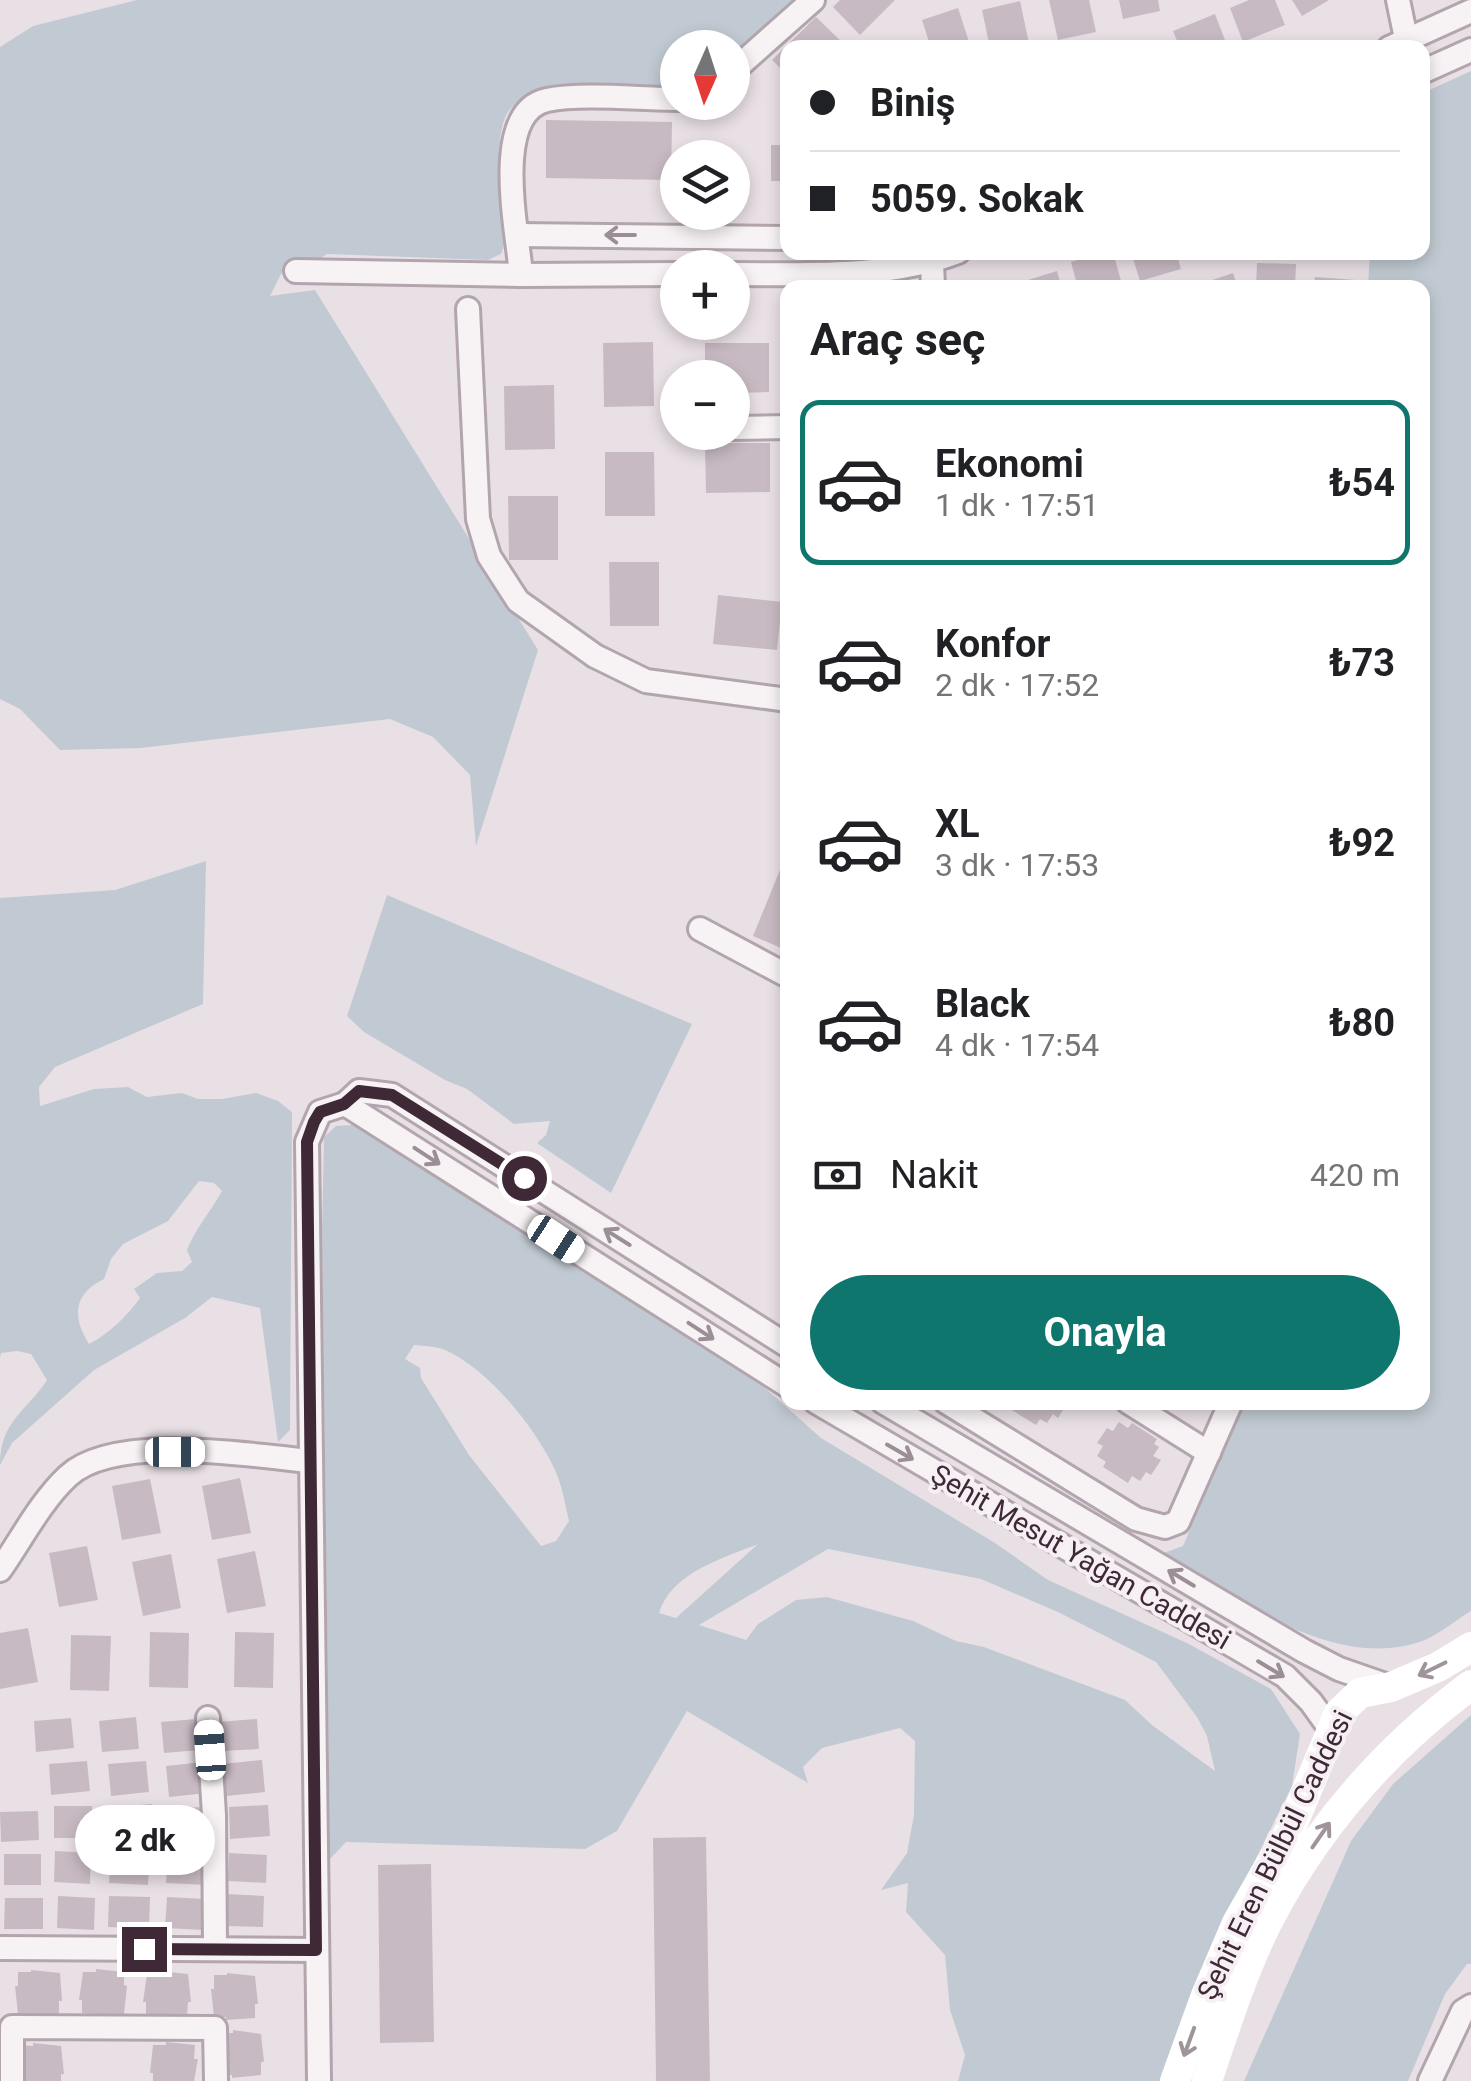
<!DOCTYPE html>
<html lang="tr">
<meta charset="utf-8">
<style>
:root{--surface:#fff;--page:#f6f6f6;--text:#202124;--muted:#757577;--line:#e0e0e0;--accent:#0f766e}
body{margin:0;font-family:Roboto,sans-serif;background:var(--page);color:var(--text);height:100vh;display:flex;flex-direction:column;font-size:38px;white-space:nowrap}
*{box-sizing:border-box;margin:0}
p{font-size:32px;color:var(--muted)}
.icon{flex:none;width:55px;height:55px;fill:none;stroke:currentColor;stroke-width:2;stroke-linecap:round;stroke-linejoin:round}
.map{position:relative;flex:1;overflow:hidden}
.panel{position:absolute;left:780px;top:280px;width:650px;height:1130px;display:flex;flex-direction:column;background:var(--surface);border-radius:20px;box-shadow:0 5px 15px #0003}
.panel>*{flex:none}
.hud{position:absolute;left:780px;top:40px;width:650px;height:220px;border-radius:20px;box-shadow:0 5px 15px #0003;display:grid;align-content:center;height:220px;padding:0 30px;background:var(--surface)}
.needle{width:65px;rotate:183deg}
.tools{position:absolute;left:660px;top:30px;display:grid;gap:20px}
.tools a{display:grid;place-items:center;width:90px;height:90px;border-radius:50%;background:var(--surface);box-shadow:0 5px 15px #0003;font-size:50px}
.end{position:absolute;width:45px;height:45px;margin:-22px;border:12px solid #3f2937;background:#fff;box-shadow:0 0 0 5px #fff}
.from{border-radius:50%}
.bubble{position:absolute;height:70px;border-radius:35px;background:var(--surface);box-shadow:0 5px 15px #0003;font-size:32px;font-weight:700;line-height:70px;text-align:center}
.car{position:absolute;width:30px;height:60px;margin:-30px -15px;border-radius:12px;box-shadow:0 0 8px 2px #0007;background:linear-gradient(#fff 24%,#345 0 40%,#fff 0 76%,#345 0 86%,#fff 0)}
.hud b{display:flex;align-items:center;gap:35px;height:95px;font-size:38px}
.hud b+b{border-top:2px solid var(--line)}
.hud i{width:25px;height:25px;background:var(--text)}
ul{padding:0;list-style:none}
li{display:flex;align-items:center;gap:30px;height:165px;margin:0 20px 15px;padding:0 10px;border:5px solid transparent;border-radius:20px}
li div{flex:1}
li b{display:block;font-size:38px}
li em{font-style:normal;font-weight:700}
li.current{border-color:var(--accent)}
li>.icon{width:90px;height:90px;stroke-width:1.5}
h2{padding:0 30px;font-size:45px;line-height:120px}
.pay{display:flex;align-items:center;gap:25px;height:110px;padding:0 30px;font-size:38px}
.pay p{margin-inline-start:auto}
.cta{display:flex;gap:20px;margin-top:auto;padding:20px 30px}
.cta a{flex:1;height:115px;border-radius:60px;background:var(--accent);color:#fff;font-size:40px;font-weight:700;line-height:115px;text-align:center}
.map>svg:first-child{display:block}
.green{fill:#c1cad2;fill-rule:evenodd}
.building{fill:#c8bac3}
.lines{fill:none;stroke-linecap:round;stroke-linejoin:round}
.street-casing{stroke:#b3a5ae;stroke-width:28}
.street{stroke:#f7f3f5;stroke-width:22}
.secondary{stroke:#fff;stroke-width:30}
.oneway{stroke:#9b8e96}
.oneway2{stroke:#9f949b}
.route{stroke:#3f2937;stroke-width:12}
.labels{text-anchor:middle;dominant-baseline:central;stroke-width:8;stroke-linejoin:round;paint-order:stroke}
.street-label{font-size:28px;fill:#3f2937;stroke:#f6eff4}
</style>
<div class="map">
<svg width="1471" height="2081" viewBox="0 0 1471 2081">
<rect width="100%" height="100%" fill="#e9e0e6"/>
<!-- green -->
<g class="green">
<path d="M137,0H801L733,67L732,48H678L677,95C634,90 537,71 508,112C492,135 502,213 505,242L501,254L488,260L327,254L315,262L285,266L270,296L315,290L538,650L476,846L470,775L433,737L390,719L141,748L60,750L20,709L0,699V47L33,26Z"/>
<path d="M1471,71V1611C1456,1620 1441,1633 1425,1640C1337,1674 1234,1597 1161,1554L1183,1546L1244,1403L1422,1402V288L1368,287L1370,253L1422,252L1423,93Z"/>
<path d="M206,861L203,1004L55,1067L39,1087L40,1106L94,1089L128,1087L147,1097L182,1093L198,1099H222L256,1093L278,1101L292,1112L290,1430L278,1442L260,1308L212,1297L185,1318L94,1370L12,1443L0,1465C0,1421 26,1412 47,1380L31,1354L17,1351L1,1353L0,1359V898L115,890ZM199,1181L214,1183L222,1191C211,1211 195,1229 187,1250L192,1262L182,1271L157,1273L134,1289L140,1298C126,1317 110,1333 89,1344C72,1317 73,1294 104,1279L111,1259L123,1244L168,1221Z"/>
<path d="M387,895L692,1024L611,1193L537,1143L546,1135L550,1121L514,1124L467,1089L445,1080L364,1032L347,1016Z"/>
<path d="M352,1125L367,1129L414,1158L755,1379L821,1438L995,1543L1048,1580L1187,1643L1271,1689L1300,1734L1292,1786L1224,1923L1167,2081H958L965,2055L950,2010L945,1955L906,1912L908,1883L881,1890L907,1853L914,1815L915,1741L900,1728L822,1748L803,1767L808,1783L687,1711L617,1831L585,1849L346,1842L330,1859L322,1231L324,1137L336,1126ZM414,1345C424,1346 436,1346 445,1350C487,1368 535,1427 554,1468C562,1484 565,1504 569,1521L556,1541L541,1546L469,1455L421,1378L420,1368L405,1359ZM758,1544L676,1618L659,1613C671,1573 723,1558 758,1544ZM828,1549L981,1579L1060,1613L1156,1662L1197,1717L1207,1736L1215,1771L1152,1725L1125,1700L984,1647L956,1641L913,1621L827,1597L796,1600L758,1624L746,1640L699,1625Z"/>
<path d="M1471,1715V1964H1467L1445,1994L1408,2081H1244L1351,1841L1393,1784Z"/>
</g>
<!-- building -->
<g class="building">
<path d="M840,0H895L860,35L833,7Z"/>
<path d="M1049,0H1089L1096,32L1058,40Z"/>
<path d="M1119,0H1158L1160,11L1123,19Z"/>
<path d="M1249,0H1275L1285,25L1243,42L1230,8Z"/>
<path d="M1292,0H1329L1302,16Z"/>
<path d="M1020,1L1030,48H990L982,10Z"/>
<path d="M958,8L971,48H931L922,20Z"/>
<path d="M1215,14L1228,48H1180L1173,31Z"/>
<path d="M816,17L844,44L840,48H788V76L772,60Z"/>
<path d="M546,120L672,122L671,180L546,178Z"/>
<rect x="771" y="145" width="17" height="36"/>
<path d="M1104,252H1113L1123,288H1078L1071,262Z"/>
<path d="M1131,252H1176L1181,269L1140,281Z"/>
<path d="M1257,263L1296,264L1295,288H1256Z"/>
<path d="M1057,271L1062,288H1016L1015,284Z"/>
<path d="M1233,273L1238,288H1192V287Z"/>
<path d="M1315,277L1356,280L1355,288H1314Z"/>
<path d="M653,342L654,406L604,407L603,343Z"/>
<path d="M705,343H769V392L732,393V378H705Z"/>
<path d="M554,385L555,449L505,450L504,386Z"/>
<path d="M705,443H770V492L706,493Z"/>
<path d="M605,452H654L655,516H605Z"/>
<path d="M508,496H558V560H509Z"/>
<path d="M609,562H659V626H610Z"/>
<path d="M718,595L782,602L777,650L713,644Z"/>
<path d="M782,865L788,867V951L753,936Z"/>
<path d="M1014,1402H1068L1058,1418L1053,1414L1047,1423L1040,1419L1036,1425L1010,1409Z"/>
<path d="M1119,1422L1128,1428L1132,1423L1157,1439L1154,1444L1159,1447L1153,1456L1161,1460L1151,1475L1146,1472L1140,1481L1132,1476L1128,1483L1103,1467L1106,1462L1097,1456L1103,1446L1097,1443L1107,1428L1113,1431Z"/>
<path d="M240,1478L251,1533L212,1540L202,1486Z"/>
<path d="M150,1479L161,1533L122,1540L112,1486Z"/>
<path d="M87,1546L98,1600L59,1607L49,1553Z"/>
<path d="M255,1551L266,1606L227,1613L217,1559Z"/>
<path d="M171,1554L181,1608L143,1616L132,1562Z"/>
<path d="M28,1628L38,1682L0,1689V1633Z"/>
<path d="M150,1632L189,1633L188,1688L149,1687Z"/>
<path d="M235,1632L274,1633L273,1688L234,1687Z"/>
<path d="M71,1635L111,1636L109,1691L70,1690Z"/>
<path d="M136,1717L139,1749L102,1752L99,1721Z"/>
<path d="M71,1718L74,1748L36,1752L34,1721Z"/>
<path d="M196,1719L199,1750L164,1753L161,1722Z"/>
<path d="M257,1719L259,1749L221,1751L218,1722Z"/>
<path d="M262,1760L265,1792L226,1796L223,1764Z"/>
<path d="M87,1761L90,1791L51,1795L49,1764Z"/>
<path d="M146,1761L149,1792L111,1796L108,1764Z"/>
<path d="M204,1762L207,1793L169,1797L166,1766Z"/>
<path d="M152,1804L154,1835L115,1838L113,1807Z"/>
<path d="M268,1805L270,1836L230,1839L229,1807Z"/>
<rect x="54" y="1806" width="38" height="32"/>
<path d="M209,1807L210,1837L172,1839L171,1808Z"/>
<path d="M38,1811L39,1840L1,1842L0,1812Z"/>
<path d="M706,1837L710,2081H656L653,1838Z"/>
<path d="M55,1851L91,1853L90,1884L54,1882Z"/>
<path d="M111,1852L150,1854L148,1885L109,1883Z"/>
<path d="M168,1853L208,1855L206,1885L166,1883Z"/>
<path d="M229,1853L267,1855L266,1883L228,1881Z"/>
<rect x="4" y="1854" width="37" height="31"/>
<path d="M431,1864L434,2042L380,2043L378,1865Z"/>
<path d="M226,1894L264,1896L263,1927L224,1926Z"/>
<path d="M58,1896L95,1898L94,1930L57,1928Z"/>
<path d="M109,1896L150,1897L149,1929L108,1927Z"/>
<path d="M167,1897L206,1899L204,1930L165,1928Z"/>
<path d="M5,1898H43V1929H4Z"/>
<path d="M96,1969L124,1972V1985L127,1986L124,2014L95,2017V2014L82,2013V2000H79L83,1972H96Z"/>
<path d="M31,1970L60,1973L62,2001H59V2015L31,2017V2014H18L15,1986H18V1972H31Z"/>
<path d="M160,1971L188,1974L191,2002H188L187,2016L159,2019V2016L146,2015V2002H143L147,1974H160Z"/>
<path d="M227,1973L255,1976L258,2004H255V2018L226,2020V2017H214L211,1989H214V1975H227Z"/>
<path d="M233,2030L261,2034L264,2062H261V2075L232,2078V2075H219L220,2033H233Z"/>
<path d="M166,2042L195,2045L194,2059H198L194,2081H153V2073H150L153,2045H166Z"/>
<path d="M33,2043L61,2046L64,2074H61V2081H20V2045L33,2046Z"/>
</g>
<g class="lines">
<!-- street casing -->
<g class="street-casing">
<g id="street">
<path d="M1398,0L1408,48"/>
<path d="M1389,48L1471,11"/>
<path d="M732,72L813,0"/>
<path d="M1422,72L1471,50"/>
<path d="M518,235L788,238"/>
<path d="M932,262L933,288"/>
<path d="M296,271L521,275L678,274"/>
<path d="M732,274C807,274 887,279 958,252"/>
<path d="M521,275C518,233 490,112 547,100C583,93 639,99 678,99"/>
<path d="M468,309L478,519L489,556L518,601L595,656L646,681L788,700"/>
<path d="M732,428L788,427"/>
<path d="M700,929L788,976"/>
<path d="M345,1104L788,1386"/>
<path d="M345,1104L359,1091L392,1095L788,1346"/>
<path d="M816,1402L1285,1676L1311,1702L1331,1730"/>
<path d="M883,1402L1304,1651L1339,1669L1388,1686"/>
<path d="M946,1402L1136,1519L1165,1527L1178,1522L1231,1402"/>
<path d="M1128,1402L1209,1453"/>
<path d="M0,1570C21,1540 41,1501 68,1476C115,1433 249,1455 310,1461"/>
<path d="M208,1718L214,1815L215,1949"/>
<path d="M0,1948L316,1950"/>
<path d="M12,2081V2027L215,2028L216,2081"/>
<path d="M319,2081L307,1142L320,1112L345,1104"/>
<path d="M1430,2081L1463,2011L1471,2006"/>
</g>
</g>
<!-- street -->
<use href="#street" class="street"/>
<!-- secondary -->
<g class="secondary">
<path d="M1175,2081L1205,1998L1237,1923L1291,1828L1339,1713L1360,1693L1391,1687L1438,1667L1471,1647"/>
<path d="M1207,2081C1225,2028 1242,1973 1267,1923C1316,1828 1386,1748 1471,1685"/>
</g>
</g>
<!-- one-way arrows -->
<defs><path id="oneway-shaft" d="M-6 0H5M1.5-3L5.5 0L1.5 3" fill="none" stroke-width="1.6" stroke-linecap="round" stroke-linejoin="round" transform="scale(2.5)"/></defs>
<g class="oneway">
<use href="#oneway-shaft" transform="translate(620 235) rotate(-180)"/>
<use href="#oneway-shaft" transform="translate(427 1156) rotate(33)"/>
<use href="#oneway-shaft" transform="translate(617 1237) rotate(-148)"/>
<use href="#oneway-shaft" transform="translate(701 1331) rotate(33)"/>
<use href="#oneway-shaft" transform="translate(900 1452) rotate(30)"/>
<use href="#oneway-shaft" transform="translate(1181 1578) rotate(-149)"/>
<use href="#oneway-shaft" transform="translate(1271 1669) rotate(31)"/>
</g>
<g class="oneway2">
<use href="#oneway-shaft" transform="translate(1432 1669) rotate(154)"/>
<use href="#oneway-shaft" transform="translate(1321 1835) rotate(-55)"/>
<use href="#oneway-shaft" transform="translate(1189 2042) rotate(110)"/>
</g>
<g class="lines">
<!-- route -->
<path class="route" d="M144,1949L316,1950L307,1142L314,1122L320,1112L344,1104L359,1091L392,1095L524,1178"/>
</g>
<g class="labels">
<!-- street labels -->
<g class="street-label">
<text transform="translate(1081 1557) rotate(30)">Şehit Mesut Yağan Caddesi</text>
<text transform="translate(1275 1855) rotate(-64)">Şehit Eren Bülbül Caddesi</text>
</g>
</g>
</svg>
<div class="tools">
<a><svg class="needle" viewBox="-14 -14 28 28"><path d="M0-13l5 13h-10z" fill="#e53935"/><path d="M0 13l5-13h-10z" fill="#757577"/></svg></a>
<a><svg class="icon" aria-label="layers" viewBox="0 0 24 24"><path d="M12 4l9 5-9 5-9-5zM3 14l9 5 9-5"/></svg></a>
<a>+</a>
<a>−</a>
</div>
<i class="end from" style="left:524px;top:1178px"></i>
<i class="end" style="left:144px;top:1949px"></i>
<div class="bubble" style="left:75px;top:1805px;width:140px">2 dk</div>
<i class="car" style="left:556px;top:1239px;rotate:123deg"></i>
<i class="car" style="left:175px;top:1452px;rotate:90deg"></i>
<i class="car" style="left:210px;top:1750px;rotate:356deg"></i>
<div class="hud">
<b><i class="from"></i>Biniş</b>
<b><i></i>5059. Sokak</b>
</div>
<section class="panel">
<h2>Araç seç</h2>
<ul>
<li class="current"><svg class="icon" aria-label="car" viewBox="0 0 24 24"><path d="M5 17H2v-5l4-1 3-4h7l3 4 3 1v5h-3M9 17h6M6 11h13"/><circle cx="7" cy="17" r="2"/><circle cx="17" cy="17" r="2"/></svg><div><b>Ekonomi</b><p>1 dk · 17:51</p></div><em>₺54</em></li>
<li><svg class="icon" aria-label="car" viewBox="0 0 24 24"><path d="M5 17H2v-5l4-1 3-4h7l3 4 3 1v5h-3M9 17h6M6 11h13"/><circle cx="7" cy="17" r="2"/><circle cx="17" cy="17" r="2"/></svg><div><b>Konfor</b><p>2 dk · 17:52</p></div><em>₺73</em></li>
<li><svg class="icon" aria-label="car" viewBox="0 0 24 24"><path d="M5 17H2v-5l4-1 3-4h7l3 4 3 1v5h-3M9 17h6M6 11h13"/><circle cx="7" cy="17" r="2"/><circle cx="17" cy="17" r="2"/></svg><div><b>XL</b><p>3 dk · 17:53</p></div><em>₺92</em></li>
<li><svg class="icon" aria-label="car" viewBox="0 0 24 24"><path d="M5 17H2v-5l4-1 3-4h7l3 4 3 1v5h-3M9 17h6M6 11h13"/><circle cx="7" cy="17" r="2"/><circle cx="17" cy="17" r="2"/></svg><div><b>Black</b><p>4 dk · 17:54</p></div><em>₺80</em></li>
</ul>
<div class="pay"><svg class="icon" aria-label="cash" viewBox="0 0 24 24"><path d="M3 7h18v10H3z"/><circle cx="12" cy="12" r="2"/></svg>Nakit<p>420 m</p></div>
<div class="cta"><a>Onayla</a></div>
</section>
</div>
